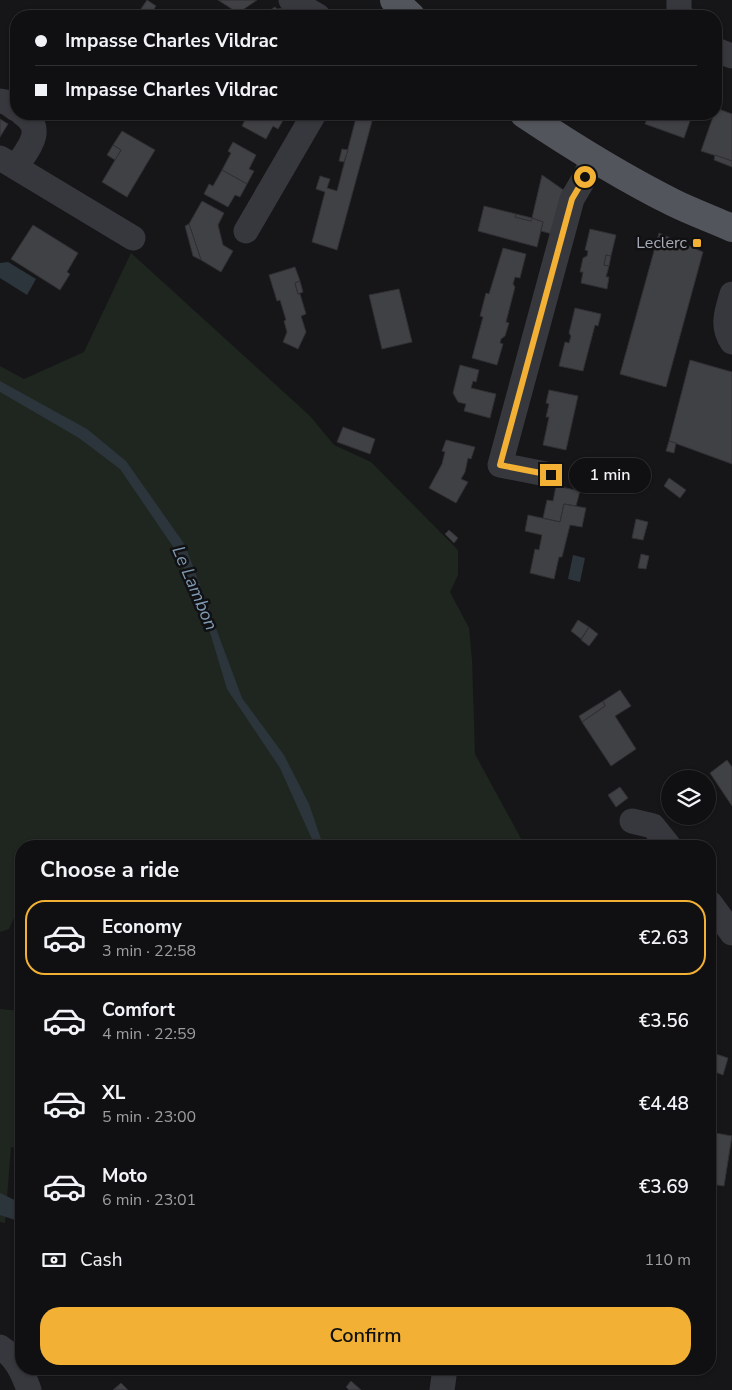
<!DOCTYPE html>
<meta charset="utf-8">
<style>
:root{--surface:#101012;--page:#19191b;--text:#f1f3f6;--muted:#9c9d9f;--line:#303032;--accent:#f2b134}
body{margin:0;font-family:"Nunito Sans",sans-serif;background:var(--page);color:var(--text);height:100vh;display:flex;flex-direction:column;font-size:19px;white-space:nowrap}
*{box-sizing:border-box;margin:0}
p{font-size:16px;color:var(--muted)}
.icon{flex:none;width:28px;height:28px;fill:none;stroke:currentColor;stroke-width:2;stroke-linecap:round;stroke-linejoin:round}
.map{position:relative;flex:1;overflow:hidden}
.drawer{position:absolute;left:15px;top:840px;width:701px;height:535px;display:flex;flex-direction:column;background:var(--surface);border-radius:20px;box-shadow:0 1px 4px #0004,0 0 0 1px var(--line)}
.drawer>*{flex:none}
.top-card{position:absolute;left:10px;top:10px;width:712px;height:110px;border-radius:20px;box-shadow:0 1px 4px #0004,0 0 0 1px var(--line);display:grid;align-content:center;height:110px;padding:0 25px;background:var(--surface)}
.buttons{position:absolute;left:661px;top:770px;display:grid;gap:10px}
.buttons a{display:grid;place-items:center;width:55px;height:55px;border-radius:50%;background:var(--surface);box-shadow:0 1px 4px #0004,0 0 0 1px var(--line);font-size:25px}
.end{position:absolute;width:22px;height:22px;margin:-11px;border:6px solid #f2b134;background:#111;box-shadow:0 0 0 2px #111}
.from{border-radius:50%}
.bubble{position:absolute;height:35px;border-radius:18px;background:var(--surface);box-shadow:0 1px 4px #0004,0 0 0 1px var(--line);font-size:16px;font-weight:600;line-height:35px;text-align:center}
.top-card b{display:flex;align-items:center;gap:18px;height:48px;font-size:19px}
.top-card b+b{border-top:1px solid var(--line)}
.top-card i{width:12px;height:12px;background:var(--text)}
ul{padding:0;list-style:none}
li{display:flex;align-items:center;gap:15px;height:75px;margin:0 10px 8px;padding:0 15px;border:2px solid transparent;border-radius:20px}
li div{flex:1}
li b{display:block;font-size:19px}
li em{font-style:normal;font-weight:600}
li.active{border-color:var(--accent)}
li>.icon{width:45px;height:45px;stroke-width:1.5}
h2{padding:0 25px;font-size:22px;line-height:60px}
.pay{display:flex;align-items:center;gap:12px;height:55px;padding:0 25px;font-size:19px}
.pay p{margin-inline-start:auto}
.action{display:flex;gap:10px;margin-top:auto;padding:10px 25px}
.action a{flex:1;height:58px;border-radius:20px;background:var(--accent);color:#111;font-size:20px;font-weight:600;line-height:58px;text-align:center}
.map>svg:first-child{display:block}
.green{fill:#1e261f}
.water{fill:#2c353c}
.building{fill:#404145;stroke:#303034}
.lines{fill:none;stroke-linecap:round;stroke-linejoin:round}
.minor{stroke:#37383d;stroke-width:25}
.major{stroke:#53555c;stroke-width:28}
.route{stroke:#f2b134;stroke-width:6}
.poi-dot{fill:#f2b134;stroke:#111113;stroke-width:2}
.labels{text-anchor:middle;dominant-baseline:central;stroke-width:5;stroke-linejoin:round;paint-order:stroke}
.poi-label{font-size:16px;fill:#a8adb8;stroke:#111113;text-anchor:end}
.water-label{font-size:18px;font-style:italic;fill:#7f9bb3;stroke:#111113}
</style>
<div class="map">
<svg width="732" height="1390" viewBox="0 0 732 1390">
<rect width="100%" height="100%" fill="#161618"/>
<!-- green -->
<g class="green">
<path d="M131,253L310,416L334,445L371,462L458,550V575L450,592L469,628L472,660L475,754L525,846H21V910L17,911L9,929L0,932V366L24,379L84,352Z"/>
<path d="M0,1009L21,1011V1149L11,1147L5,1223L0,1222Z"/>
</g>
<!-- water -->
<g class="water">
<path d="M8,262L36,279L27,295L0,278V263Z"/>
<path d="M0,381L87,429L126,461L185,545L242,698L284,755L309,804L322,842L326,846H315L280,768L227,689L206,619L176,551L120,469L79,438L0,392Z"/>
<path d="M573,555L585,558L580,582L568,579Z"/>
<path d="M0,1193L21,1203V1222L0,1215Z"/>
</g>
<!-- building -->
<g class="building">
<path d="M147,0L156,6L150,15L141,9Z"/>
<path d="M218,0H257L238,13Z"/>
<path d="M275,7L277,9L285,8L279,16H261Z"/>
<path d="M716,108L732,114V161L701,151L714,114H716Z"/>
<path d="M253,114H279L285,117L278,129L273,126L266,139L242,126L247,116L250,118Z"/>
<path d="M357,114H374L337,250L312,242L325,192L316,189L320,176L330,179L327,188L337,191Z"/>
<path d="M649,114H689L692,115L684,138L645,124Z"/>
<path d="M0,119L8,124L0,137Z"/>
<path d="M122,131L155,150L127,197L102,182L121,150L113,145Z"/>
<path d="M233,142L256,155L249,169L254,171L247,184L222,170L231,153L228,151Z"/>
<path d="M113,145L121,150L115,160L107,155Z"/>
<path d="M342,149L348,150L344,162L339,161Z"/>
<path d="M715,155L732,161V167L714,160Z"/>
<path d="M222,170L247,184L240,197L235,195L228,207L204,194L209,184L213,186Z"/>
<path d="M542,175L565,191L552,234L541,231L543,222L532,218Z"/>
<path d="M202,201L224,213L218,225L223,245L233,251L221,272L201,260L189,224Z"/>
<path d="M484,206L516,214L515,217L531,221L532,218L543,222L537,247L478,231Z"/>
<path d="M516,214L532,218L531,221L515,217Z"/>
<path d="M189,224L201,260L193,256L185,226Z"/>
<path d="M33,225L78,253L67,272L70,274L60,290L11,259Z"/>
<path d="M590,229L616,235L611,256L606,255L604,265L609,266L606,277H609L607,289L581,283L583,272H580L583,258L587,256L588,251L585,250Z"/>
<path d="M659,233L703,252L666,387L620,374Z"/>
<path d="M503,248L526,254L520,278L515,277L513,284L515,287L506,322L509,323L505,336L501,339L500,343L503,344L497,365L472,358L483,317L480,316L486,293L489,294Z"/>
<path d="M606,255L611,256L609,266L604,265Z"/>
<path d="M295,267L300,281L295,283L298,294H300L306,314L301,316L306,332L298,349L283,342L287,332L284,321L286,320L280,300L277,301L269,275Z"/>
<path d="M300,281L303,292L298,294L295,283Z"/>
<path d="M399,289L412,342L382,349L369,295Z"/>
<path d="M575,308L601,314L598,326L595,325L583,371L559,366L565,342L569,343L571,336L569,333Z"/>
<path d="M690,360L732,372V464L669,441Z"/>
<path d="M460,365L479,370L476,382L473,381L471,388L496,394L490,418L464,411L466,404L458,402L453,393Z"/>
<path d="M549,390L578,396L566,450L543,445L549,417H546L549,404L546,403Z"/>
<path d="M343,427L375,439L370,454L337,442Z"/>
<path d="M446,440L475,447L471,459L468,458L465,472L461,479L468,482L456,503L429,488L442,464L445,452L442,451Z"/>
<path d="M669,441L676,443L674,453L666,451Z"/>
<path d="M669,478L686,490L680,498L664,486Z"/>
<path d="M556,486L580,491L576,506L564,504L560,522L543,518L547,500L553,501Z"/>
<path d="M564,504L586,508L582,527L570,525L562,557H559L554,579L530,573L535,549L539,550L542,535L525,531L528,515L560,522Z"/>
<path d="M636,519L648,522L643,540L632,538Z"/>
<path d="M449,530L458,538L454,543L445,534Z"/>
<path d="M641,554L649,556L646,569L638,568Z"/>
<path d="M578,620L589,627L581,639L571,631Z"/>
<path d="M589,627L598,634L589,646L581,640Z"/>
<path d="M620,690L631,706L615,716L636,749L611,766L582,722L605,706L603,701Z"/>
<path d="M603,701L605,706L582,722L579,716Z"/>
<path d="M727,760L732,767V806L710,773Z"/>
<path d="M620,787L628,798L616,807L608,795Z"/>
<path d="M710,1052L728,1058L723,1075L710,1070Z"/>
<path d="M710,1132L732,1136L724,1186L710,1184Z"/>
<path d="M351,1381L361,1390H349L346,1387Z"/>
<path d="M121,1383L128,1390H113Z"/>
</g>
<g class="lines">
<!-- minor -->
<g class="minor">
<path d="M291,0L318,16"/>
<path d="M679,0V10L682,16"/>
<path d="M716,50L732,56"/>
<path d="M0,101L6,102L16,109"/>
<path d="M0,158L133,238"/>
<path d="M16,167C28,149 46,130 23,114"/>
<path d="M246,231L314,114"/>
<path d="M732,294C727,311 721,326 732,342"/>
<path d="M551,475L500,465L572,199L585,177L592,159"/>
<path d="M632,821L653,826L669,846"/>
<path d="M710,903L732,933"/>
<path d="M0,1347C16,1357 23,1373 29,1390"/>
<path d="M442,1390L445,1369"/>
</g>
<!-- major -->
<g class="major">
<path d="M394,0L411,16"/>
<path d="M524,114C572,146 620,176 672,202C692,212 712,219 732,228"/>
</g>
</g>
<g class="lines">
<!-- route -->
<path class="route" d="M551,475L500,465L572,199L585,177"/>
</g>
<!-- markers -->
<rect class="poi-dot" x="692" y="238" width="10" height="10" rx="2.5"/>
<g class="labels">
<!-- poi labels -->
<g class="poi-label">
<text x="687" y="243">Leclerc</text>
</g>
<!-- water labels -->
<g class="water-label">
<text transform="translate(195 588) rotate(67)">Le Lambon</text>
</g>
</g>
</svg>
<div class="buttons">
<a><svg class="icon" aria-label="layers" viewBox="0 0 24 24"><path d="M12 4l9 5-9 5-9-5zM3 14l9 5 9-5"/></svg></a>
</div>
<i class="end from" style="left:585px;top:177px"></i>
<i class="end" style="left:551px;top:475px"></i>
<div class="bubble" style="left:569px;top:458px;width:82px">1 min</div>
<div class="top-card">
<b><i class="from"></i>Impasse Charles Vildrac</b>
<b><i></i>Impasse Charles Vildrac</b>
</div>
<section class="drawer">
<h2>Choose a ride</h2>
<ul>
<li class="active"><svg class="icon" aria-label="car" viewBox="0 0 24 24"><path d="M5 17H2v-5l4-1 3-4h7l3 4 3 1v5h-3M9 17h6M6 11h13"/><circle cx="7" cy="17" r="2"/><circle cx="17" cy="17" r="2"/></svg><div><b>Economy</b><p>3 min · 22:58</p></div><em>€2.63</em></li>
<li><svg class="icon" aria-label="car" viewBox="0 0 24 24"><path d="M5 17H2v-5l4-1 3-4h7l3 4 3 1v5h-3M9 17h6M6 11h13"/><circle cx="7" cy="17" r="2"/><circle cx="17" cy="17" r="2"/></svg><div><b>Comfort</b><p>4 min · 22:59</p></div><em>€3.56</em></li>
<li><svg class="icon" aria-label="car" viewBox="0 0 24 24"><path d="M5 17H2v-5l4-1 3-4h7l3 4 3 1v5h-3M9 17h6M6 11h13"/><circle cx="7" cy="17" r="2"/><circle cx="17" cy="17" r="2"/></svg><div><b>XL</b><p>5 min · 23:00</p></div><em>€4.48</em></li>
<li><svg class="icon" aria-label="car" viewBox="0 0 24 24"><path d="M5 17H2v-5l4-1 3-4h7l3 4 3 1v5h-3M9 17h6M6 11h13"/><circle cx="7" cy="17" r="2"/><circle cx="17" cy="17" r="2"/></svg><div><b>Moto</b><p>6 min · 23:01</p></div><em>€3.69</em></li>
</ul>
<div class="pay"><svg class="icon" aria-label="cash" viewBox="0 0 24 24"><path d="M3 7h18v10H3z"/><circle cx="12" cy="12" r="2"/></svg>Cash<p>110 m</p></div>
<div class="action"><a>Confirm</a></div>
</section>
</div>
